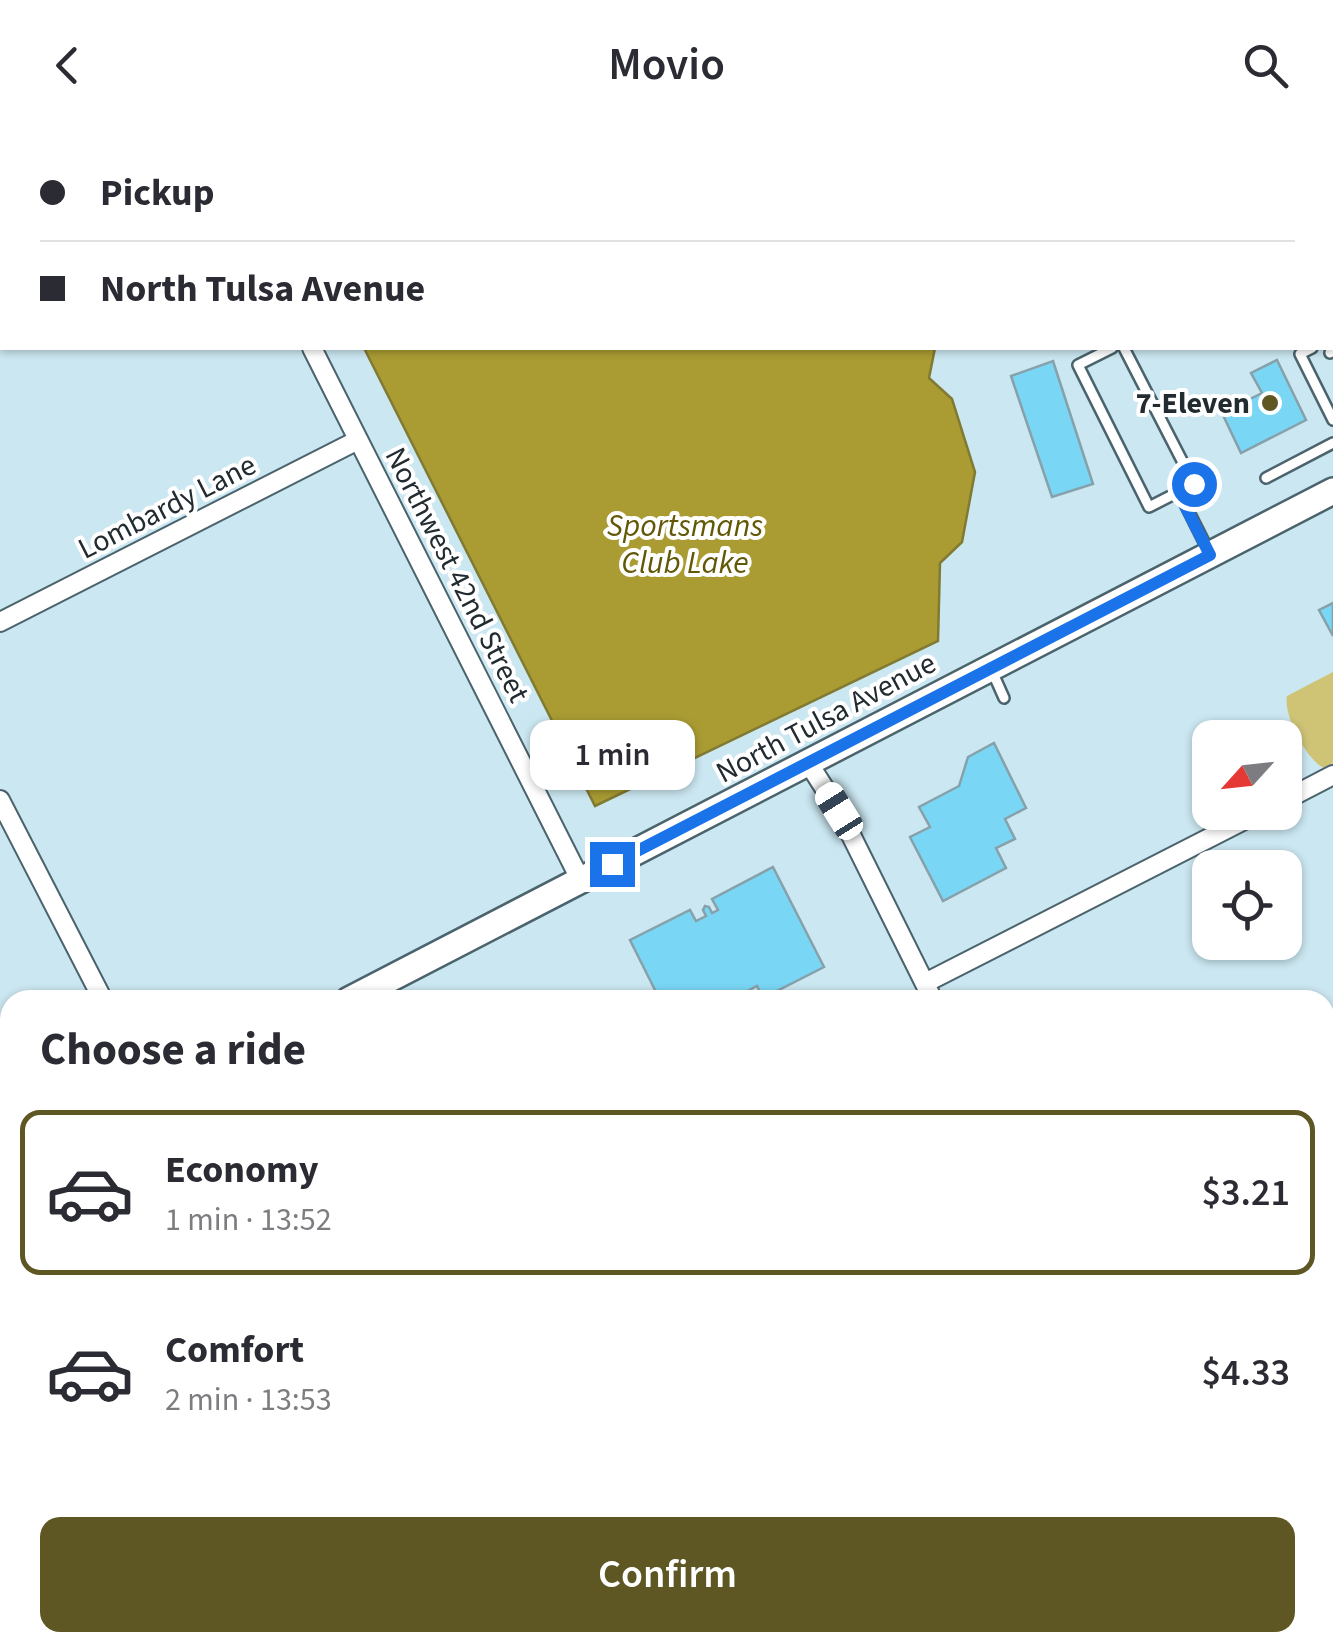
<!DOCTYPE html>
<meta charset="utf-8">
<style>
:root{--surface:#fff;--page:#f2f2f3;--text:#2b2b33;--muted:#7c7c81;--line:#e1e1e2;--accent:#5e5723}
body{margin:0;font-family:"Source Sans 3",sans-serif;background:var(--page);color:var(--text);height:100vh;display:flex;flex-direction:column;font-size:38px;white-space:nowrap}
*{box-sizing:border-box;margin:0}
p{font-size:32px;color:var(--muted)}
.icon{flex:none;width:55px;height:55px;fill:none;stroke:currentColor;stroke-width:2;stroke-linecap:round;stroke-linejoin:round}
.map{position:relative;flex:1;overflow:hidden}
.side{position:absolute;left:0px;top:860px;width:1335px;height:662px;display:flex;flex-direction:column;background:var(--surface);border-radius:30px 30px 0 0;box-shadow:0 2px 8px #0004}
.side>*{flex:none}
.banner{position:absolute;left:0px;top:0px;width:1335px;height:220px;box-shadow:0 2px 8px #0004;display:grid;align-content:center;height:220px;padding:0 40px;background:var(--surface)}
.needle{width:65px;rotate:243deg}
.controls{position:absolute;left:1192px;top:590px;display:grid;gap:20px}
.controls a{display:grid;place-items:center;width:110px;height:110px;border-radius:20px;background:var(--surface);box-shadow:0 2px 8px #0004;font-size:50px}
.end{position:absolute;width:45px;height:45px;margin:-22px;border:12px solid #1a73e8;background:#fff;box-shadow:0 0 0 5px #fff}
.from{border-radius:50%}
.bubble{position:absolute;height:70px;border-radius:20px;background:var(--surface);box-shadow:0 2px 8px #0004;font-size:32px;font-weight:600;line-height:70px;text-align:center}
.car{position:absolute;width:30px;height:60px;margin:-30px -15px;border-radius:12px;box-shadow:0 0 8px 2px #0007;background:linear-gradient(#fff 24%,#345 0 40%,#fff 0 76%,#345 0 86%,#fff 0)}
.banner b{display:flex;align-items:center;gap:35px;height:95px;font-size:38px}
.banner b+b{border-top:2px solid var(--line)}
.banner i{width:25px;height:25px;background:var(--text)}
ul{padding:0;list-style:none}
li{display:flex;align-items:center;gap:30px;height:165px;margin:0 20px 15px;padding:0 20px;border:5px solid transparent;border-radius:20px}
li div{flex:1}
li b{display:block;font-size:38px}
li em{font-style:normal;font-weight:600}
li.current{border-color:var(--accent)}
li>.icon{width:90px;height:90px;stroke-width:1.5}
h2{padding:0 40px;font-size:45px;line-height:120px}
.button{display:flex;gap:20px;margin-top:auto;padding:20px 40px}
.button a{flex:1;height:115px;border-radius:20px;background:var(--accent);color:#fff;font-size:40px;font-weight:600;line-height:115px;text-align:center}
header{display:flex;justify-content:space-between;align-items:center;height:130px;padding:0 40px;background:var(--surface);font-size:45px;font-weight:600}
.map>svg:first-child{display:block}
.green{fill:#cfc476}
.water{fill:#aa9c33;stroke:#817a32;stroke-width:2.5}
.building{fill:#79d6f5;stroke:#87a1aa;stroke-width:2.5}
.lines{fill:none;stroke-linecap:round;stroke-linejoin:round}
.lane-casing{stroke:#4b636c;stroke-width:14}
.street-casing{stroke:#4b636c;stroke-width:22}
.secondary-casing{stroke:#4b636c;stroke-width:30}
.highway-casing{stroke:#4b636c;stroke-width:38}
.lane{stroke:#fff;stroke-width:9}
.street{stroke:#fff;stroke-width:18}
.secondary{stroke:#fff;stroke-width:25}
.highway{stroke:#fff;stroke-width:32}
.route{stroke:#1a73e8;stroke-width:12}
.poi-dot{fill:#5e5723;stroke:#fff;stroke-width:4}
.labels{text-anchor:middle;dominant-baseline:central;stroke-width:8;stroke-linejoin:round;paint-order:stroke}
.poi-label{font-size:30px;font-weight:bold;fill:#222c30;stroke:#fff;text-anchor:end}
.street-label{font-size:30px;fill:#222c30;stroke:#fff}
.water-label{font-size:32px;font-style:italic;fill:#625807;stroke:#fff}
</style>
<header><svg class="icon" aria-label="back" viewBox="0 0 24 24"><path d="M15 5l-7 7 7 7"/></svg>Movio<svg class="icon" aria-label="search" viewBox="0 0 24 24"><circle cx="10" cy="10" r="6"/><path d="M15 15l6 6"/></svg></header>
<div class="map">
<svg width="1333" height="1522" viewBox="0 0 1333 1522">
<rect width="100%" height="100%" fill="#cbe7f1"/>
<!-- green -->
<path class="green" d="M1333,542V633L1324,638C1306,630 1283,585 1287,566Z"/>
<!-- water -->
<g class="water">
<path d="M254,0H899L895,2H255Z"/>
<path d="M364,218H935L929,248L952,269L975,342L962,412L940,433L938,511L595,676Z"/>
</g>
<!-- building -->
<g class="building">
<path d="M1277,230L1306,290L1241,323L1222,283L1262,263L1251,243Z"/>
<path d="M1053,231L1093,354L1052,367L1011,246Z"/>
<path d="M1333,473V506L1319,480Z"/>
<path d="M994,613L1026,678L1005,689L1015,709L996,718L1006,738L943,771L910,707L930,697L919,677L959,656L968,627Z"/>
<path d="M773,737L824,837L763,868L757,856L746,862L748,870H742L740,865L734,868L736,870H660L630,810L690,780L696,791L706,786L703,780L705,776L709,777L712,783L718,780L712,769Z"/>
<path d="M1158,1512H1289L1293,1522H1148L1146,1517Z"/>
</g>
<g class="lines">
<!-- lane casing -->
<g class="lane-casing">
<g id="lane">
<path d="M1112,218L1078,235L1149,377L1194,354L1124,218"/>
<path d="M1312,218L1300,224L1333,290"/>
<path d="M1330,223L1331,218"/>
<path d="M1266,348L1333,313"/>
<path d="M1179,362L1209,422"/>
<path d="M992,541L1004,568"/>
<path d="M1325,1183L1333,1179"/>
</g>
</g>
<!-- street casing -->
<g class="street-casing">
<g id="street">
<path d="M202,0L203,2"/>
<path d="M312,218L581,751"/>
<path d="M0,492L358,310"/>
<path d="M809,634L839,681L933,870"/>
<path d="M0,670L103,870"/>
<path d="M1285,670L1333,645"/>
<path d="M925,853L1260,682"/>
<path d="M0,1406L10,1426"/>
<path d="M45,1512V1522"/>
<path d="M535,1512L543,1522"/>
<path d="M866,1512L870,1522"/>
<path d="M372,1522L390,1512"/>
</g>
</g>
<!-- secondary casing -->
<g class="secondary-casing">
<g id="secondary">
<path d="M349,870L1333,361"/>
<path d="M0,1048L10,1043"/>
</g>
</g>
<!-- highway casing -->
<g class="highway-casing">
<g id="highway">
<path d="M1286,0L1287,2"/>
<path d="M1332,92L1333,93"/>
</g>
</g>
<!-- lane -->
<use href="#lane" class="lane"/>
<!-- street -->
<use href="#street" class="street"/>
<!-- secondary -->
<use href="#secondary" class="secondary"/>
<!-- highway -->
<use href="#highway" class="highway"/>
</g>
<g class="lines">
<!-- route -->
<path class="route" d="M612,734L1210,425L1178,362L1194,354"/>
</g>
<!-- markers -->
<circle class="poi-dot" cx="1270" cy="273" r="10"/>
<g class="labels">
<!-- poi labels -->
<g class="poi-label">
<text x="1250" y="273">7-Eleven</text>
</g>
<!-- street labels -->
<g class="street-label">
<text transform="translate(167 377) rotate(-27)">Lombardy Lane</text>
<text transform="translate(457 445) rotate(63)">Northwest 42nd Street</text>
<text transform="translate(826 588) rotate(-28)">North Tulsa Avenue</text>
</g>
<!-- water labels -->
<g class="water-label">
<text x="685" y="396">Sportsmans<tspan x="685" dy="37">Club Lake</tspan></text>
</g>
</g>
</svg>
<div class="controls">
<a><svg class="needle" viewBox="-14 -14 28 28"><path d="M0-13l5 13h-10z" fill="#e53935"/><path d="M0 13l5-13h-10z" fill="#7c7c81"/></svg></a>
<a><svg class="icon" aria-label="locate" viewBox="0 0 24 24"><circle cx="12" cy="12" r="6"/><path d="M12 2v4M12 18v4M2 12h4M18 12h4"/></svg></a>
</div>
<i class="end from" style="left:1194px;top:354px"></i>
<i class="end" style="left:612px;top:734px"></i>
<div class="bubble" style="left:530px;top:590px;width:165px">1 min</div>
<i class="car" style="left:839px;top:681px;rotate:328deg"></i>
<div class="banner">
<b><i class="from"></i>Pickup</b>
<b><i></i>North Tulsa Avenue</b>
</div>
<section class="side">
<h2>Choose a ride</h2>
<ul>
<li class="current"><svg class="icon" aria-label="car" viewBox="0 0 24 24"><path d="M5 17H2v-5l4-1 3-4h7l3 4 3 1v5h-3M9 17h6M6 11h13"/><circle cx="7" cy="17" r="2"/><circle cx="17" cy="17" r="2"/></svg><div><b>Economy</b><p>1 min · 13:52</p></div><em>$3.21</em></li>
<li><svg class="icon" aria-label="car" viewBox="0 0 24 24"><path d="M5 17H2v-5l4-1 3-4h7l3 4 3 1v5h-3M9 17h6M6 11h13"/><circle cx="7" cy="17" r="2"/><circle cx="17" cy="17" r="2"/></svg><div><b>Comfort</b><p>2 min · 13:53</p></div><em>$4.33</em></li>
</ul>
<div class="button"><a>Confirm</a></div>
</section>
</div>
